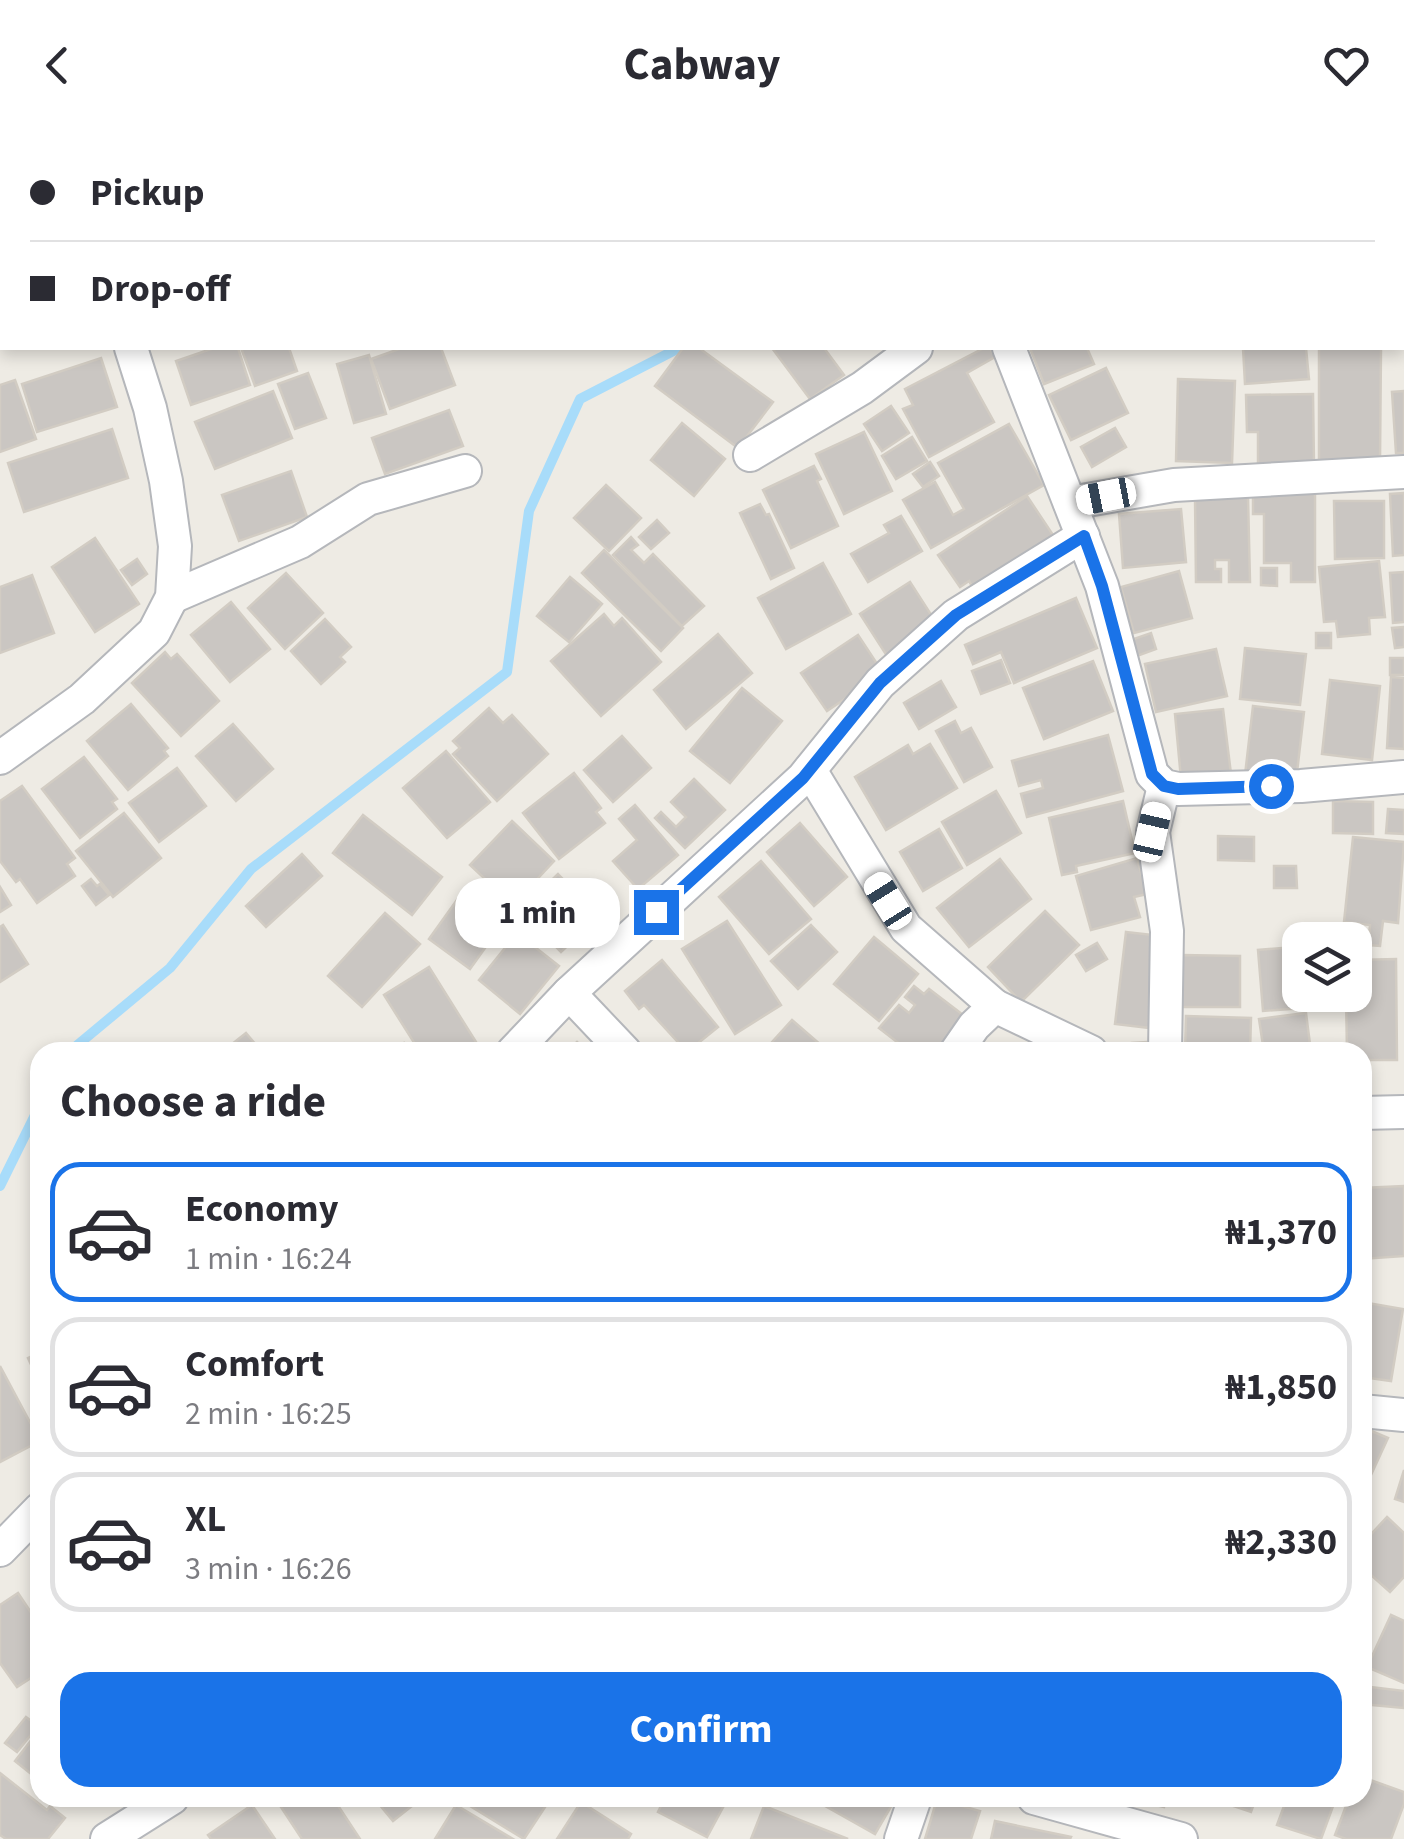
<!DOCTYPE html>
<meta charset="utf-8">
<style>
:root{--surface:#fff;--page:#f7f7f7;--text:#2b2b33;--muted:#7c7c81;--line:#e1e1e2;--accent:#1a73e8}
body{margin:0;font-family:"Source Sans 3",sans-serif;background:var(--page);color:var(--text);height:100vh;display:flex;flex-direction:column;font-size:38px;white-space:nowrap}
*{box-sizing:border-box;margin:0}
p{font-size:32px;color:var(--muted)}
.icon{flex:none;width:55px;height:55px;fill:none;stroke:currentColor;stroke-width:2;stroke-linecap:round;stroke-linejoin:round}
.map{position:relative;flex:1;overflow:hidden}
.side{position:absolute;left:30px;top:912px;width:1342px;height:765px;display:flex;flex-direction:column;background:var(--surface);border-radius:30px;box-shadow:0 5px 15px #0003}
.side>*{flex:none}
.guide{position:absolute;left:0px;top:0px;width:1405px;height:220px;box-shadow:0 5px 15px #0003;display:grid;align-content:center;height:220px;padding:0 30px;background:var(--surface)}
.buttons{position:absolute;left:1282px;top:792px;display:grid;gap:20px}
.buttons a{display:grid;place-items:center;width:90px;height:90px;border-radius:20px;background:var(--surface);box-shadow:0 5px 15px #0003;font-size:50px}
.end{position:absolute;width:45px;height:45px;margin:-22px;border:12px solid #1a73e8;background:#fff;box-shadow:0 0 0 5px #fff}
.from{border-radius:50%}
.bubble{position:absolute;height:70px;border-radius:30px;background:var(--surface);box-shadow:0 5px 15px #0003;font-size:32px;font-weight:700;line-height:70px;text-align:center}
.car{position:absolute;width:30px;height:60px;margin:-30px -15px;border-radius:12px;box-shadow:0 0 8px 2px #0007;background:linear-gradient(#fff 24%,#345 0 40%,#fff 0 76%,#345 0 86%,#fff 0)}
.guide b{display:flex;align-items:center;gap:35px;height:95px;font-size:38px}
.guide b+b{border-top:2px solid var(--line)}
.guide i{width:25px;height:25px;background:var(--text)}
ul{padding:0;list-style:none}
li{display:flex;align-items:center;gap:30px;height:140px;margin:0 20px 15px;padding:0 10px;border:5px solid var(--line);border-radius:30px}
li div{flex:1}
li b{display:block;font-size:38px}
li em{font-style:normal;font-weight:700}
li.current{border-color:var(--accent)}
li>.icon{width:90px;height:90px;stroke-width:1.5}
h2{padding:0 30px;font-size:45px;line-height:120px}
.button{display:flex;gap:20px;margin-top:auto;padding:20px 30px}
.button a{flex:1;height:115px;border-radius:30px;background:var(--accent);color:#fff;font-size:40px;font-weight:700;line-height:115px;text-align:center}
header{display:flex;justify-content:space-between;align-items:center;height:130px;padding:0 30px;background:var(--surface);font-size:45px;font-weight:700}
.map>svg:first-child{display:block}
.lines{fill:none;stroke-linecap:round;stroke-linejoin:round}
.stream{stroke:#a8dcfa;stroke-width:10}
.building{fill:#cac6c2;stroke:#d2ccc3;stroke-width:2.5}
.minor-casing{stroke:#b5b7bb;stroke-width:36}
.minor{stroke:#fff;stroke-width:32}
.route{stroke:#1a73e8;stroke-width:12}
</style>
<header><svg class="icon" aria-label="back" viewBox="0 0 24 24"><path d="M15 5l-7 7 7 7"/></svg>Cabway<svg class="icon" aria-label="heart" viewBox="0 0 24 24"><path d="M12 20l-8-8c-3-5 5-10 8-4 3-6 11-1 8 4z"/></svg></header>
<div class="map">
<svg width="1404" height="1709" viewBox="0 0 1404 1709">
<rect width="100%" height="100%" fill="#eeebe4"/>
<g class="lines">
<!-- stream -->
<g class="stream">
<path d="M849,2L853,0"/>
<path d="M69,922L170,838L251,739L507,542L529,381L580,269L679,218"/>
<path d="M0,1056L40,975"/>
</g>
</g>
<!-- building -->
<g class="building">
<path d="M36,0H87L88,2H37Z"/>
<rect x="426" y="0" width="62" height="2"/>
<path d="M493,0H549L550,2H494Z"/>
<path d="M1027,0H1063L1064,2H1022Z"/>
<path d="M1070,0H1127L1128,2H1072Z"/>
<path d="M1140,0H1208L1209,2H1141Z"/>
<path d="M1226,0H1283L1284,1L1227,2Z"/>
<rect x="1302" y="0" width="47" height="2"/>
<path d="M1402,51H1404L1402,129Z"/>
<path d="M214,218H238L250,255L191,275L176,231Z"/>
<path d="M241,218H289L297,241L255,256Z"/>
<path d="M402,218H441L455,255L390,279L371,229Z"/>
<path d="M683,218H699L773,272L738,318L655,256Z"/>
<path d="M772,218H824L844,245L810,269Z"/>
<path d="M984,218H990L995,227L967,243L994,292L929,327L903,279L913,275L905,259Z"/>
<path d="M1030,218H1087L1094,234L1044,254Z"/>
<path d="M1243,218H1306L1309,249L1245,254Z"/>
<path d="M1319,218H1381L1380,331H1319Z"/>
<path d="M369,225L386,284L354,293L337,234Z"/>
<path d="M101,228L117,277L37,302L22,254Z"/>
<path d="M1106,238L1128,283L1071,310L1049,265Z"/>
<path d="M308,243L326,288L295,299L278,254Z"/>
<path d="M1178,249L1235,251L1232,333L1176,331Z"/>
<path d="M15,250L36,309L0,322V255Z"/>
<path d="M273,261L292,308L215,339L195,292Z"/>
<path d="M1404,261V323H1396L1392,262Z"/>
<path d="M1313,264L1314,335L1258,336V302H1247L1246,265Z"/>
<path d="M891,276L909,303L882,321L864,294Z"/>
<path d="M449,280L463,316L385,344L372,308Z"/>
<path d="M682,293L725,329L694,366L651,330Z"/>
<path d="M1009,294L1044,355L931,418L903,370L935,352L953,385L964,379L938,333Z"/>
<path d="M1115,298L1126,317L1092,337L1081,317Z"/>
<path d="M112,299L128,348L24,382L8,333Z"/>
<path d="M864,302L892,361L844,384L816,324Z"/>
<path d="M912,307L927,331L896,349L882,326Z"/>
<path d="M930,332L939,346L923,357L913,344Z"/>
<path d="M814,336L821,349L817,351L838,396L791,418L763,360Z"/>
<path d="M291,341L307,387L239,411L222,365Z"/>
<path d="M606,355L641,388L609,421L574,388Z"/>
<path d="M1253,358H1315V452H1291V433H1264V384H1253Z"/>
<path d="M1404,363V425L1393,426L1390,364Z"/>
<path d="M1027,366L1057,411L973,458L969,451L960,457L938,425Z"/>
<path d="M1195,367H1248L1250,452H1229V430H1215V439H1221V452H1196Z"/>
<path d="M1334,371H1384V428L1335,429Z"/>
<path d="M760,374L766,385L769,384L794,438L771,449L740,383Z"/>
<path d="M1181,379L1186,432L1123,438L1119,384Z"/>
<path d="M901,386L922,421L868,452L851,424L889,403L884,395Z"/>
<path d="M657,390L669,403L651,419L639,407Z"/>
<path d="M631,407L638,415L631,420L644,433L653,424L704,476L682,496L613,425Z"/>
<path d="M95,408L139,474L95,502L52,437Z"/>
<path d="M604,420L683,498L661,521L582,443Z"/>
<path d="M137,429L147,444L132,455L121,440Z"/>
<path d="M1379,431L1385,487L1369,488L1370,504L1338,507L1336,491L1324,492L1319,437Z"/>
<path d="M823,433L851,484L786,519L758,468Z"/>
<path d="M1261,438H1277V456L1261,455Z"/>
<path d="M1179,441L1192,488L1134,503L1121,457Z"/>
<path d="M1404,442V492L1393,493L1390,443Z"/>
<path d="M286,443L323,483L285,519L248,478Z"/>
<path d="M32,445L54,503L0,523V457Z"/>
<path d="M570,447L602,474L569,512L537,486Z"/>
<path d="M910,452L939,497L889,529L860,484Z"/>
<path d="M1076,468L1097,518L1014,553L1001,522L973,534L965,515Z"/>
<path d="M231,472L270,519L230,552L191,505Z"/>
<path d="M604,484L614,496L622,488L661,532L601,586L551,531Z"/>
<path d="M325,489L351,517L340,527L345,532L321,554L291,521Z"/>
<path d="M1404,497V517L1395,518L1392,498Z"/>
<path d="M1151,503L1156,519L1137,526L1131,510Z"/>
<rect x="1316" y="503" width="15" height="15"/>
<path d="M718,504L752,543L686,599L654,560Z"/>
<path d="M858,505L883,543L827,581L801,543Z"/>
<path d="M1245,518L1306,524L1300,575L1240,569Z"/>
<path d="M1216,519L1227,566L1156,582L1145,534Z"/>
<path d="M165,522L171,529L177,524L219,571L181,606L132,553Z"/>
<rect x="1390" y="528" width="14" height="17"/>
<path d="M1001,530L1010,553L981,564L972,541Z"/>
<path d="M1093,531L1113,581L1044,609L1023,558Z"/>
<path d="M1391,547L1404,548V619L1387,618Z"/>
<path d="M1330,550L1380,556L1372,630L1322,624Z"/>
<path d="M941,551L956,577L919,599L904,573Z"/>
<path d="M742,558L782,591L730,653L690,621Z"/>
<path d="M131,574L168,618L164,621L168,626L128,660L87,611Z"/>
<path d="M1253,576L1304,582L1296,651L1245,645Z"/>
<path d="M489,578L503,593L512,585L548,624L497,671L453,624L460,618L453,611Z"/>
<path d="M1223,579L1231,644L1181,649L1175,584Z"/>
<path d="M955,591L961,603L971,598L992,637L964,652L936,601Z"/>
<path d="M233,594L273,639L236,671L196,626Z"/>
<path d="M1108,605L1123,661L1027,687L1021,664L1043,658L1041,650L1019,656L1012,631Z"/>
<path d="M622,606L651,638L613,672L584,640Z"/>
<path d="M930,614L957,658L886,700L855,647L908,615L913,624Z"/>
<path d="M446,621L490,672L447,708L403,658Z"/>
<path d="M84,627L117,669L112,672L117,679L80,708L42,659Z"/>
<path d="M177,638L206,676L159,712L129,673Z"/>
<path d="M574,643L601,678L596,682L605,693L559,729L523,683Z"/>
<path d="M694,649L725,680L685,718L655,688L661,682L676,697L686,687L671,672Z"/>
<path d="M22,656L75,728L67,734L75,746L37,773L20,749L16,752L0,731V671Z"/>
<path d="M996,661L1021,703L967,735L942,692Z"/>
<path d="M1123,671L1135,723L1076,736L1077,742L1062,745L1049,688Z"/>
<path d="M1333,671L1373,672V704L1333,703Z"/>
<path d="M635,675L678,725L638,759L613,731L637,710L619,689Z"/>
<path d="M1388,679L1404,680V704L1386,703Z"/>
<path d="M124,683L161,728L113,767L76,721Z"/>
<path d="M363,685L442,747L412,785L333,723Z"/>
<path d="M512,691L554,731L513,775L470,735Z"/>
<path d="M800,693L847,747L814,776L767,722Z"/>
<path d="M939,699L962,738L923,761L900,722Z"/>
<path d="M1218,706L1254,707V731L1218,730Z"/>
<path d="M1353,707L1404,712L1398,793L1383,791L1380,816L1368,815L1370,795L1344,792Z"/>
<path d="M302,724L322,746L266,797L246,776Z"/>
<path d="M1137,728L1147,764L1134,767L1140,787L1091,800L1076,746Z"/>
<path d="M1000,729L1031,769L969,817L937,778Z"/>
<path d="M761,731L811,789L769,824L719,767Z"/>
<path d="M1274,736H1296L1297,758H1274Z"/>
<path d="M558,744L599,786L561,822L520,780Z"/>
<path d="M91,749L97,756L100,754L109,765L96,775L82,756Z"/>
<path d="M0,757L11,775L0,782Z"/>
<path d="M464,760L505,790L470,839L429,809Z"/>
<path d="M602,763L613,774L603,784L592,774Z"/>
<path d="M1045,781L1079,815L1021,872L988,837Z"/>
<path d="M385,783L420,814L362,877L328,846Z"/>
<path d="M727,791L781,875L735,904L682,819Z"/>
<path d="M3,795L28,834L0,852V797Z"/>
<path d="M811,795L837,822L798,859L771,831Z"/>
<path d="M1126,802L1162,806L1150,898L1115,894Z"/>
<path d="M517,803L559,836L520,884L479,850Z"/>
<path d="M874,807L918,844L879,891L834,854Z"/>
<path d="M1097,813L1107,829L1086,841L1076,825Z"/>
<path d="M1293,817L1294,831L1300,830V865H1329L1330,876L1263,881L1258,820Z"/>
<path d="M1181,825L1240,826V877H1181Z"/>
<path d="M1396,829L1397,930H1362V922H1347L1346,865H1355V830Z"/>
<path d="M662,830L718,897L687,922L644,875L639,879L625,861Z"/>
<path d="M429,837L481,920L478,922H420L384,865Z"/>
<path d="M914,856L924,864L929,859L971,891L946,922H910L879,898L899,875L909,883L915,875L905,867Z"/>
<path d="M1306,883L1311,922H1264L1259,889Z"/>
<path d="M1186,886L1251,888L1250,922H1185Z"/>
<path d="M792,890L829,922H763Z"/>
<path d="M246,903L262,922H222Z"/>
<path d="M577,912L588,922H566Z"/>
<path d="M1146,912L1147,922H1132V913Z"/>
<path d="M404,913L410,922H387Z"/>
<path d="M1404,1056V1126L1362,1129V1058Z"/>
<path d="M1362,1172L1403,1179L1391,1251L1362,1247Z"/>
<path d="M40,1222V1254L28,1228Z"/>
<path d="M0,1236L40,1311L0,1332Z"/>
<path d="M1362,1297L1388,1308L1365,1358L1362,1357Z"/>
<path d="M1404,1340V1372L1395,1369Z"/>
<path d="M1387,1387L1404,1403V1447L1390,1462L1362,1437V1414Z"/>
<path d="M18,1463L40,1496V1542L17,1557L0,1533V1475Z"/>
<path d="M1391,1485L1404,1491V1553L1367,1537Z"/>
<path d="M1362,1556L1404,1561V1578L1362,1574Z"/>
<path d="M26,1587L38,1596L17,1622L5,1613Z"/>
<path d="M40,1599V1651L15,1631Z"/>
<path d="M0,1643L47,1680L50,1676L65,1688L48,1709H6L0,1705Z"/>
<path d="M1362,1647L1404,1662V1674L1391,1709H1346L1335,1705L1349,1668H1362Z"/>
<path d="M275,1668H333L360,1709H302Z"/>
<path d="M374,1668H422L393,1691Z"/>
<path d="M465,1668H551L524,1709L462,1671Z"/>
<path d="M665,1668H728L707,1707L658,1682Z"/>
<path d="M811,1668H896L875,1704Z"/>
<path d="M1126,1668H1167L1164,1677Z"/>
<path d="M1210,1668H1256L1251,1682Z"/>
<path d="M1287,1668H1336L1321,1709L1277,1695Z"/>
<path d="M937,1669L980,1681L971,1709H925Z"/>
<path d="M581,1672L631,1704L628,1709H557Z"/>
<path d="M252,1675L275,1709H211L208,1705Z"/>
<path d="M456,1675L513,1709H435Z"/>
<path d="M764,1676L848,1709H751Z"/>
<path d="M995,1691L1071,1707L1070,1709H991Z"/>
</g>
<g class="lines">
<!-- minor casing -->
<g class="minor-casing">
<g id="minor">
<path d="M397,0L398,2"/>
<path d="M204,2L211,0"/>
<path d="M1402,22H1404"/>
<path d="M0,72L2,71"/>
<path d="M1009,218L1102,456L1152,644L1164,656L1178,659L1301,656L1404,647"/>
<path d="M750,325L862,258L916,218"/>
<path d="M1070,373L1174,355L1404,342"/>
<path d="M172,467L300,412L368,369L465,341"/>
<path d="M0,628L82,569L154,502L172,467L175,416L166,351L150,278L131,218"/>
<path d="M810,640L906,798L995,876"/>
<path d="M1164,656L1153,702L1167,801L1165,922"/>
<path d="M569,863L625,922"/>
<path d="M513,922L569,863L803,648L880,553L956,485L1083,406"/>
<path d="M956,922L974,896L995,876L1091,922"/>
<path d="M1362,983L1404,982"/>
<path d="M1362,1281L1404,1285"/>
<path d="M0,1420L40,1379"/>
<path d="M1034,1668L1181,1709"/>
<path d="M107,1709L172,1668"/>
<path d="M901,1709L915,1668"/>
</g>
</g>
<!-- minor -->
<use href="#minor" class="minor"/>
</g>
<g class="lines">
<!-- route -->
<path class="route" d="M656,782L803,648L880,553L956,485L1084,406L1102,456L1152,644L1164,656L1178,659L1271,656"/>
</g>
</svg>
<div class="buttons">
<a><svg class="icon" aria-label="layers" viewBox="0 0 24 24"><path d="M12 4l9 5-9 5-9-5zM3 14l9 5 9-5"/></svg></a>
</div>
<i class="end from" style="left:1271px;top:656px"></i>
<i class="end" style="left:656px;top:782px"></i>
<div class="bubble" style="left:455px;top:748px;width:165px">1 min</div>
<i class="car" style="left:1106px;top:366px;rotate:259deg"></i>
<i class="car" style="left:1152px;top:702px;rotate:13deg"></i>
<i class="car" style="left:888px;top:771px;rotate:328deg"></i>
<div class="guide">
<b><i class="from"></i>Pickup</b>
<b><i></i>Drop-off</b>
</div>
<section class="side">
<h2>Choose a ride</h2>
<ul>
<li class="current"><svg class="icon" aria-label="car" viewBox="0 0 24 24"><path d="M5 17H2v-5l4-1 3-4h7l3 4 3 1v5h-3M9 17h6M6 11h13"/><circle cx="7" cy="17" r="2"/><circle cx="17" cy="17" r="2"/></svg><div><b>Economy</b><p>1 min · 16:24</p></div><em>₦1,370</em></li>
<li><svg class="icon" aria-label="car" viewBox="0 0 24 24"><path d="M5 17H2v-5l4-1 3-4h7l3 4 3 1v5h-3M9 17h6M6 11h13"/><circle cx="7" cy="17" r="2"/><circle cx="17" cy="17" r="2"/></svg><div><b>Comfort</b><p>2 min · 16:25</p></div><em>₦1,850</em></li>
<li><svg class="icon" aria-label="car" viewBox="0 0 24 24"><path d="M5 17H2v-5l4-1 3-4h7l3 4 3 1v5h-3M9 17h6M6 11h13"/><circle cx="7" cy="17" r="2"/><circle cx="17" cy="17" r="2"/></svg><div><b>XL</b><p>3 min · 16:26</p></div><em>₦2,330</em></li>
</ul>
<div class="button"><a>Confirm</a></div>
</section>
</div>
